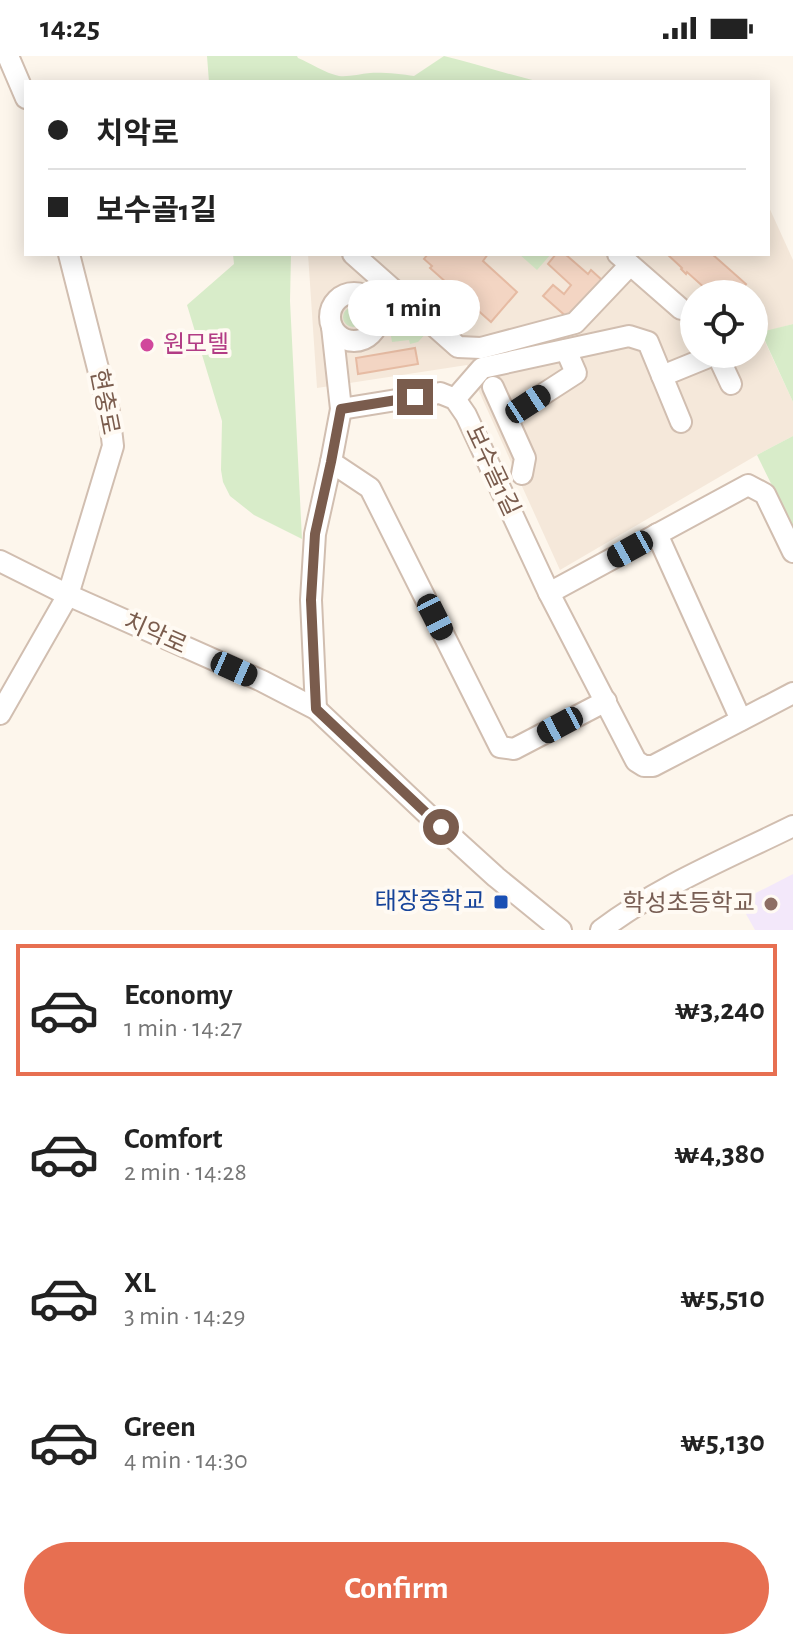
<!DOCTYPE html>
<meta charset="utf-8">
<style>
:root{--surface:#fff;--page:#f2f2f2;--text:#222;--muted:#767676;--line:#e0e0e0;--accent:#e76f51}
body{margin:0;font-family:"Alegreya Sans","Noto Sans KR",sans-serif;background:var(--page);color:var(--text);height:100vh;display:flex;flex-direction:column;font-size:30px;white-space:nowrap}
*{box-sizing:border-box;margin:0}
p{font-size:26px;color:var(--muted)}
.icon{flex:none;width:44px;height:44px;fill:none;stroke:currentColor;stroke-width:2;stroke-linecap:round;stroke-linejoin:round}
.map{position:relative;height:874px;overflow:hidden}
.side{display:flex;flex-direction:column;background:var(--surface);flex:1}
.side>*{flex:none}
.banner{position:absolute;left:24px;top:24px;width:746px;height:176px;border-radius:0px;box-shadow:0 4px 20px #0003;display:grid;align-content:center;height:176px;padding:0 24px;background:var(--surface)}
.buttons{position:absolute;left:680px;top:224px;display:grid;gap:16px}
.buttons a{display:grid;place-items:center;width:88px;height:88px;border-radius:50%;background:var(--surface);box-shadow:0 4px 20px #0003;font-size:40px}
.end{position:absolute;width:36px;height:36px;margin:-18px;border:10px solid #7a5c4d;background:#fff;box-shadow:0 0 0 4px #fff}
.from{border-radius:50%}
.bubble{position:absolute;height:56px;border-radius:28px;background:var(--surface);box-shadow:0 4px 20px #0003;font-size:26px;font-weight:600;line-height:56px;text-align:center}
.car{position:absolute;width:24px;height:48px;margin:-24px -12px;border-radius:10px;box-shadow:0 0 6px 2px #0007;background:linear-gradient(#222 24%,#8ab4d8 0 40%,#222 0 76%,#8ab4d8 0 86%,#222 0)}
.banner b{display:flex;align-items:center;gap:28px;height:76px;font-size:30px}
.banner b+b{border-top:2px solid var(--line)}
.banner i{width:20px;height:20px;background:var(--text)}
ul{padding:14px 0 0;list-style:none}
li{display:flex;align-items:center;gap:24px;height:132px;margin:0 16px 12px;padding:0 8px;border:4px solid transparent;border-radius:0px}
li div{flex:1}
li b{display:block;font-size:30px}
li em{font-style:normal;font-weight:600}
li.active{border-color:var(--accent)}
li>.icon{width:72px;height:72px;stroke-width:1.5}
.primary-button{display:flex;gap:16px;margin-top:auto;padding:16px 24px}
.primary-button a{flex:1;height:92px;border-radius:48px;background:var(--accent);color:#fff;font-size:32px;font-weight:600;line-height:92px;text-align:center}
.status{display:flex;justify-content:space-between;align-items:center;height:56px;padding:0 40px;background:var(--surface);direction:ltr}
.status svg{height:22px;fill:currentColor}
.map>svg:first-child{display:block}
.residential{fill:#f5e8da;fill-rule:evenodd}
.education{fill:#f3e8fa}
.green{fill:#d8ecc9}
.building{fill:#f3d5c3;stroke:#e6bba3;stroke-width:2}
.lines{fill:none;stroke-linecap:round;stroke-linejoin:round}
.minor-casing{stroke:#d1beb0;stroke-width:24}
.minor{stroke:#fff;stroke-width:20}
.route{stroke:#7a5c4d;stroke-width:10}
.hotel-dot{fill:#d1479c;stroke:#fffaf3;stroke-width:3}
.transit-dot{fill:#1a4fb4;stroke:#fffaf3;stroke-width:3}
.education-dot{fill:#8d6e63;stroke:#fffaf3;stroke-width:3}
.labels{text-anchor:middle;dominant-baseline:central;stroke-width:8;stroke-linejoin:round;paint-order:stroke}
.hotel-label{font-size:24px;fill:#b23c85;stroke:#fffaf3;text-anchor:start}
.street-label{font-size:24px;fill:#7a5c4d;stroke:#fffaf3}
.transit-label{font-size:24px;fill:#164399;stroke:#fffaf3;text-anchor:end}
.education-label{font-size:24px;fill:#785e54;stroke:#fffaf3;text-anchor:end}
</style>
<div class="status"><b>14:25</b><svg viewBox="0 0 49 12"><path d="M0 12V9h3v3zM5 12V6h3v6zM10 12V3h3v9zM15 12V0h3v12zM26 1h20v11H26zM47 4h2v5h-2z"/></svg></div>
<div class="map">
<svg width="793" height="874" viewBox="0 0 793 874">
<rect width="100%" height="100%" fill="#fdf6ec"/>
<!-- residential -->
<path class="residential" d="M768,149L793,204V268L761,277L793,346V380L757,399L560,514L467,309L317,332L308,198H768ZM694,238H754V298H694Z"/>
<!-- education -->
<path class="education" d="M793,818V874H755L746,858L752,839Z"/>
<!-- green -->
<g class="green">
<path d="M207,0H297L298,2C310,7 325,17 339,20C349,21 360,18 370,17C381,16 402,18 414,20L444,0C476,8 507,18 540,26H209Z"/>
<path d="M233,198H291L290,245L302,483L254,459L230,440L223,426L221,414L222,365L187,249L234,208Z"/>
<path d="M519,198H551L537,214Z"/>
<path d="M385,239L429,274L418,286L410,288L409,284L392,286L388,262L383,261L380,245Z"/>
<circle cx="353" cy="261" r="10"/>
<path d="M793,268V346L761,276Z"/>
<path d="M793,380V472L757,399Z"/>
</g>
<!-- building -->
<g class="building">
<path d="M428,198H488L483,205L517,236L491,266L430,212L432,210L424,203Z"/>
<path d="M556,198H565L588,218L591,214L602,224L568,262L543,240L553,229L564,238L571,229L548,208Z"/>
<path d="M667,198H712L746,228L738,238L734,235L731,238H709L705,235L707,234L687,216L686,218L681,213L682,212Z"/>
<path d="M415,292L418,308L358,318L356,302Z"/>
</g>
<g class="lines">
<!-- minor casing -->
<g class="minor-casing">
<g id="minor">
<path d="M8,0L26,42"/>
<path d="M353,198L458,291L481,292L575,267L630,209"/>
<path d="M618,198L681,253"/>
<circle cx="354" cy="261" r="24"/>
<path d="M717,298L731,328"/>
<path d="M662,320L716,298"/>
<path d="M493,331L525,402L522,418"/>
<path d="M455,343L482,312L629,280L648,286L681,366"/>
<path d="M528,348L576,317L566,294"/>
<path d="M341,353L440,337L455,343L466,359L549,537L636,705L644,710H653L793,637"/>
<path d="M331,406L370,432L500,691L514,693L606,645"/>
<path d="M657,478L741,664"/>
<path d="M0,505L68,539L262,625L316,653L441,771L496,821L561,874"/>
<path d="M549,537L748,429L765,438L793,496"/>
<path d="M316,653L311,544L315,478L331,406L341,353L332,271"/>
<path d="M0,658L68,539L113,390L109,356L69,198"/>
<path d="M601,874C659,830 728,802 793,770"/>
</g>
</g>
<!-- minor -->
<use href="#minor" class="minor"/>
</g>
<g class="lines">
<!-- route -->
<path class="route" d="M415,341L341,353L331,406L315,478L311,544L316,653L441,771"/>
</g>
<!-- markers -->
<circle class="hotel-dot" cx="147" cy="289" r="8"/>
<rect class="transit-dot" x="493" y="838" width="16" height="16" rx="4"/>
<circle class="education-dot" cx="771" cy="848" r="8"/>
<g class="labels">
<!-- hotel labels -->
<g class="hotel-label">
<text x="163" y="289">원모텔</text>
</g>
<!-- street labels -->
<g class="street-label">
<text transform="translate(104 346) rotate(79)">현충로</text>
<text transform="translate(492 415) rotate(65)">보수골1길</text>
<text transform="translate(155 578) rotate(24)">치악로</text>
</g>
<!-- transit labels -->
<g class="transit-label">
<text x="485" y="846">태장중학교</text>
</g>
<!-- education labels -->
<g class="education-label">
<text x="755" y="848">학성초등학교</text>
</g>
</g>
</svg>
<div class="buttons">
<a><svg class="icon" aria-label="locate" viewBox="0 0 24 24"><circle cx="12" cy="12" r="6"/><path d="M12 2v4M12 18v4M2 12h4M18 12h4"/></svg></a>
</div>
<i class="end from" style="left:441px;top:771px"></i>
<i class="end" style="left:415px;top:341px"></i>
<div class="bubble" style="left:348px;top:224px;width:132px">1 min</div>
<i class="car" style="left:528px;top:348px;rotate:57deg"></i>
<i class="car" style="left:630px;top:493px;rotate:241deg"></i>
<i class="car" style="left:435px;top:561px;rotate:153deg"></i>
<i class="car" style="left:234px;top:613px;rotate:114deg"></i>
<i class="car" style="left:560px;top:669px;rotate:242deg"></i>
<div class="banner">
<b><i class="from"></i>치악로</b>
<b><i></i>보수골1길</b>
</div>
</div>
<section class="side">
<ul>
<li class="active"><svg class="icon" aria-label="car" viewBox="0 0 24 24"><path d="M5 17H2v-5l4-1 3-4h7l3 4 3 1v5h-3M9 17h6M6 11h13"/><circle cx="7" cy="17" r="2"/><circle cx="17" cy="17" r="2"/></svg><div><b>Economy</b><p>1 min · 14:27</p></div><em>₩3,240</em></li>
<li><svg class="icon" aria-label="car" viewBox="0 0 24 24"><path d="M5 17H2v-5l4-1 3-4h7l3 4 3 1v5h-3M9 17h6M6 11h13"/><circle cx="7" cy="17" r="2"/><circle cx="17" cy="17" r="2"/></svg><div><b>Comfort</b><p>2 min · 14:28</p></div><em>₩4,380</em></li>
<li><svg class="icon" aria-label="car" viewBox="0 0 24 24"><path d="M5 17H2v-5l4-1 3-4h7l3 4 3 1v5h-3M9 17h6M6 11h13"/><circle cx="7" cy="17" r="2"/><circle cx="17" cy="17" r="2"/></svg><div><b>XL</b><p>3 min · 14:29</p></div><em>₩5,510</em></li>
<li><svg class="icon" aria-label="car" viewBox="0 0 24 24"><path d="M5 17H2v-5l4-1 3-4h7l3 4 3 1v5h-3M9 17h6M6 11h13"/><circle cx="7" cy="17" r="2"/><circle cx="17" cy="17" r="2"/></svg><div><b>Green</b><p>4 min · 14:30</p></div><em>₩5,130</em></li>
</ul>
<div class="primary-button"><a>Confirm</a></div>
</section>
